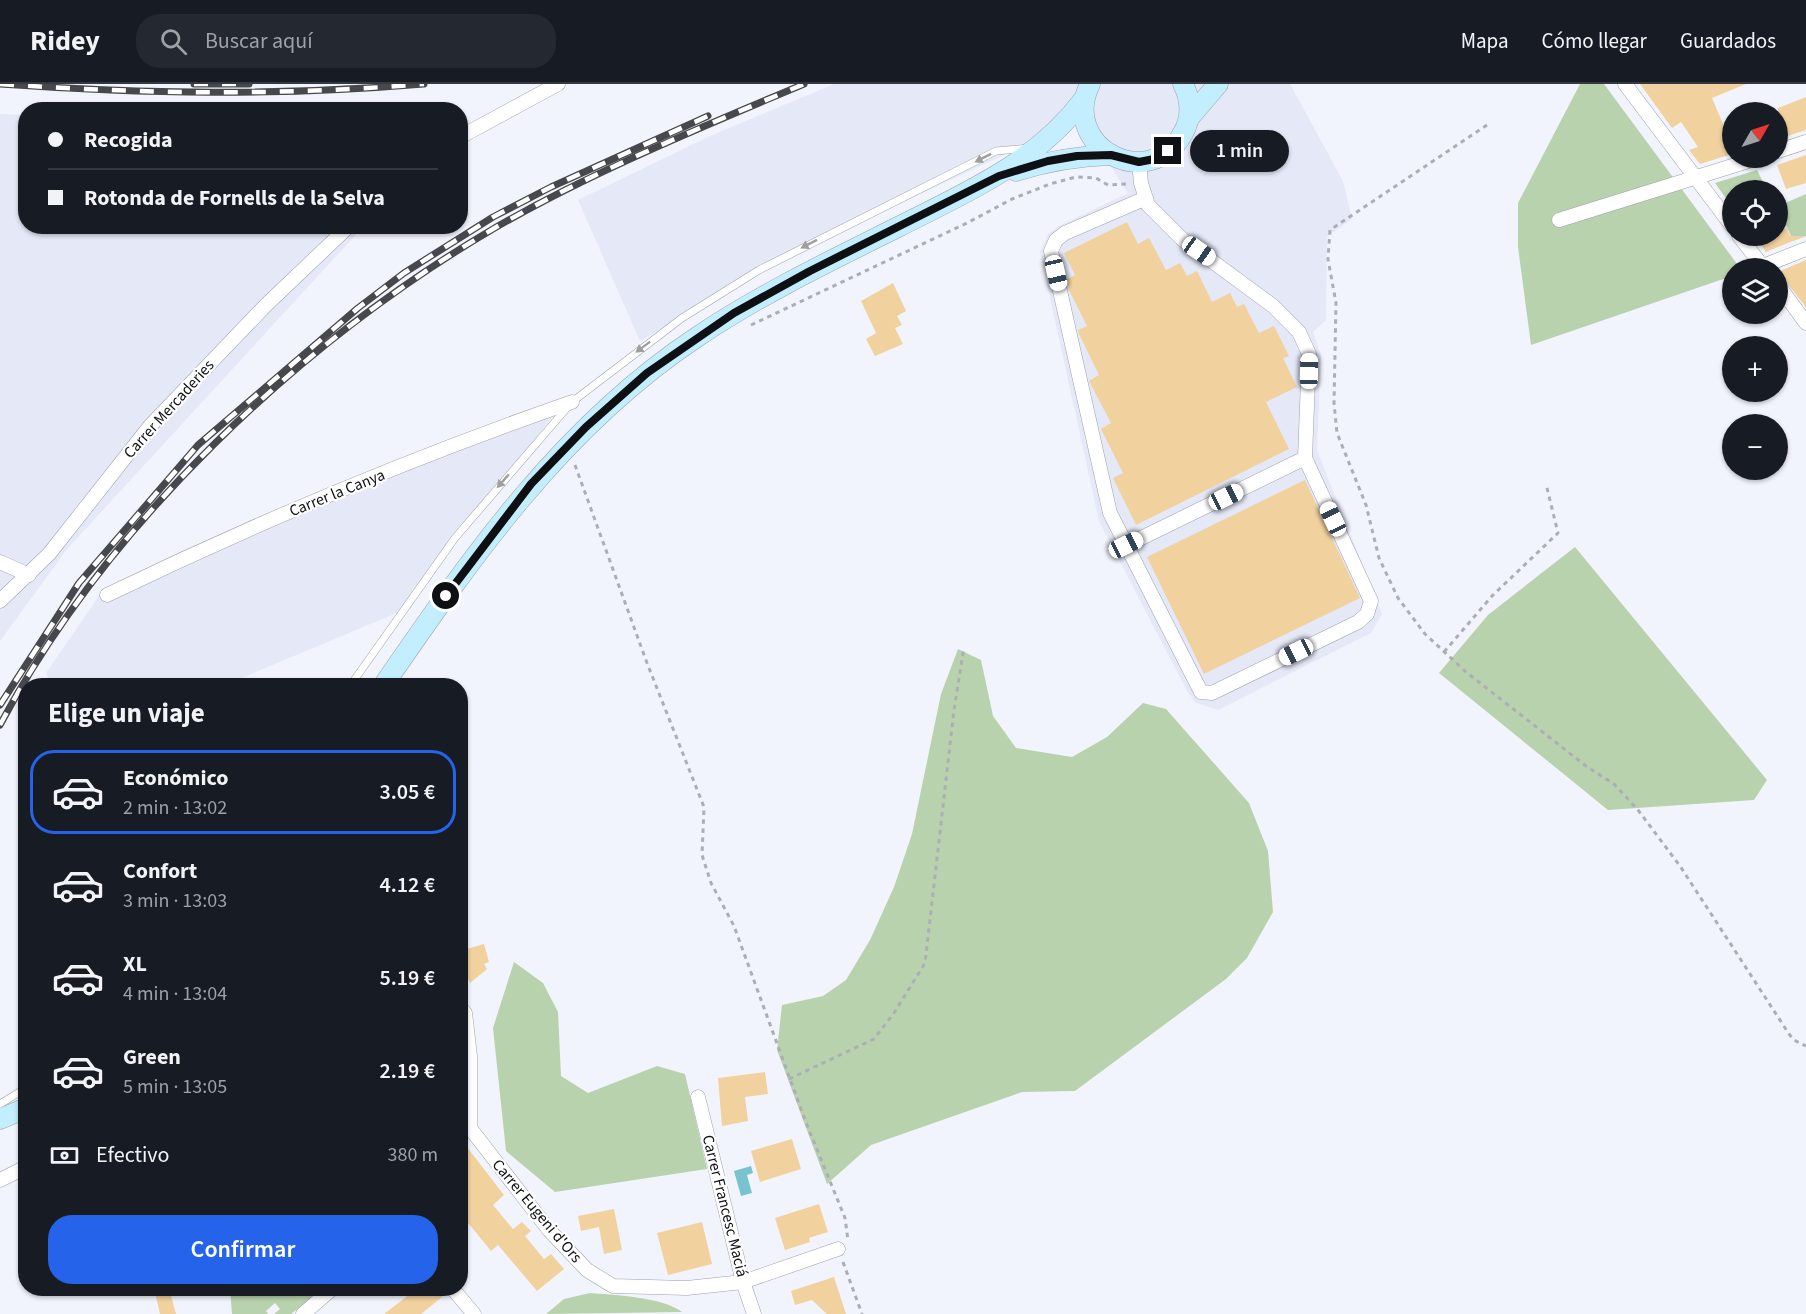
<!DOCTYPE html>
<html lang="es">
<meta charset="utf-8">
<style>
:root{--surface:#171b24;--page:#242831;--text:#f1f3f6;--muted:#9ea1a6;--line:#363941;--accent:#2563eb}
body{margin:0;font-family:"Source Sans 3",sans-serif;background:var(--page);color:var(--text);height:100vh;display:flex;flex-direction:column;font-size:22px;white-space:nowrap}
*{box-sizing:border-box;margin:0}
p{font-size:20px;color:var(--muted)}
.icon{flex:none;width:33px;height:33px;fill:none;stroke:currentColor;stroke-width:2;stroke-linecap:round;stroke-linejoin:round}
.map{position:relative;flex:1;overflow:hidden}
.sheet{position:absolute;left:18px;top:594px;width:450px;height:618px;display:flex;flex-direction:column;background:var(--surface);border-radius:24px;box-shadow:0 2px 4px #0004}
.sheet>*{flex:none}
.guide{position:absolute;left:18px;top:18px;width:450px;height:132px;border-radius:24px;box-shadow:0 2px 4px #0004;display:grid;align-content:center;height:132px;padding:0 30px;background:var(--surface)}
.needle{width:39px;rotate:51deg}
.buttons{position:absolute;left:1722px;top:18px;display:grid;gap:12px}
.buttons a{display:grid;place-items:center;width:66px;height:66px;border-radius:50%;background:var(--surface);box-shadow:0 2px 4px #0004;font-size:30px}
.end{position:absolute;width:27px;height:27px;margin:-14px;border:8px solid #0f1013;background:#fff;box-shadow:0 0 0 3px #fff}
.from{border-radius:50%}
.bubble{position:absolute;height:42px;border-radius:21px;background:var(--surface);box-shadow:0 2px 4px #0004;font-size:20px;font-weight:600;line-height:42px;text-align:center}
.car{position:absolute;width:18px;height:36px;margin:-18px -9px;border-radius:8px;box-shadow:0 0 4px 2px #0007;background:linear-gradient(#fff 24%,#345 0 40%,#fff 0 76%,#345 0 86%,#fff 0)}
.guide b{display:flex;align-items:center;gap:21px;height:57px;font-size:22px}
.guide b+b{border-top:2px solid var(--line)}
.guide i{width:15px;height:15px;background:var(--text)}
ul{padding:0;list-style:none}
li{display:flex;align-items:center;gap:18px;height:84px;margin:0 12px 9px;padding:0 18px;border:3px solid transparent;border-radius:24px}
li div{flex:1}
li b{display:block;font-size:22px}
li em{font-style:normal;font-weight:600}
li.on{border-color:var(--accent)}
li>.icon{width:54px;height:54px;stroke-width:1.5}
h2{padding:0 30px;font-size:27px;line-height:72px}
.pay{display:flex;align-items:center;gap:15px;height:66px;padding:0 30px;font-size:22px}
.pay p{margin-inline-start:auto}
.button{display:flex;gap:12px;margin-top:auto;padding:12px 30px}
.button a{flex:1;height:69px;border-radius:24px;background:var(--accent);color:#fff;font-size:24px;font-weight:600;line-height:69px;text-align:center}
header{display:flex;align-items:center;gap:36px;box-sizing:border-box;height:84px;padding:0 30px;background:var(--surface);border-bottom:2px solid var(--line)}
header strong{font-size:28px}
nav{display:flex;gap:33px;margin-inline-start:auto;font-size:21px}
.search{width:420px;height:54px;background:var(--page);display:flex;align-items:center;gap:15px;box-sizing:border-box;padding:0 21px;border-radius:24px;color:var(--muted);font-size:22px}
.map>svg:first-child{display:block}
.built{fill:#e4e8f7}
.green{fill:#b8d2ad}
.water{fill:#79c3d0}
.building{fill:#f1d19e}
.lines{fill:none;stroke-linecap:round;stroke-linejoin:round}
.lane-casing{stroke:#9fa1a9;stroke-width:8}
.street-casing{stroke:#9fa1a9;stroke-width:15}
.secondary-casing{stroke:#9fa1a9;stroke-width:21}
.path{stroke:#acaeb5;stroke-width:3;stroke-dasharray:4.5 4.5;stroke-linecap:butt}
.lane{stroke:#fff;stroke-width:7}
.street{stroke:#fff;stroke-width:14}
.secondary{stroke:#c3eefe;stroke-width:20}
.rail-casing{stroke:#47484d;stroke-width:7}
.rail{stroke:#fff;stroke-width:4.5;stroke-dasharray:14;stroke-linecap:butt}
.oneway{fill:#9f9fa1}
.route{stroke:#0f1013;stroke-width:8}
.labels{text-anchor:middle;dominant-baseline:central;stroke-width:4.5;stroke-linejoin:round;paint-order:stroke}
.street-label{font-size:16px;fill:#0f1013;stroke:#fff}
</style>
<header>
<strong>Ridey</strong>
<div class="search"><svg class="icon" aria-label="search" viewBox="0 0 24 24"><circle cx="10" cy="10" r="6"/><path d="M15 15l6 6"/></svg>Buscar aquí</div>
<nav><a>Mapa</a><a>Cómo llegar</a><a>Guardados</a></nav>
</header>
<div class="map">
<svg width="1806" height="1230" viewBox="0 0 1806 1230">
<rect width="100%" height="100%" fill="#f2f4fd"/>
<!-- built -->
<g class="built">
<path d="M834,0H1290L1343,97L1352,135L1327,153L1326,236L1313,248L1321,272L1317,366L1382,530L1371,549L1218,626L1196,619L1187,607L1099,437L1040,168L1048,150L1059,142L1128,109L1080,35L789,172L640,257L578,116L710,52Z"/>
<path d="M0,30L25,31L26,142L363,143L68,464L0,557Z"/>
<path d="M557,327L399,528L225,601H51L46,589L101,509Z"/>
</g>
<!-- green -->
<g class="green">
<path d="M1580,0H1604L1740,184H1732V192L1531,261L1518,163V119Z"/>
<path d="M1757,86L1767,106H1732V123L1715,99Z"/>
<path d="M1806,110V152L1793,157L1778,122Z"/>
<path d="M1575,463L1767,696L1754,716L1608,726L1439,589L1488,531Z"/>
<path d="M958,565L981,576L993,632L1016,664L1072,673L1107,653L1143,619L1166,625L1249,719L1268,767L1273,828L1247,874L1226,895L1075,1007L1022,1008L871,1061L827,1100L777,966L782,921L823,912L846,896L870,856L894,803L912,750L941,610Z"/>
<path d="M514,878L543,899L558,928L561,992L588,1009L657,982L685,990L707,1085L555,1108L506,1067L493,944Z"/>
<path d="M230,1205V1204L322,1205L291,1230H274L280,1225L275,1219L266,1227L268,1230H232Z"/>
<path d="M590,1209C616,1211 662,1213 682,1228L546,1230L564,1215Z"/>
</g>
<!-- water -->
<path class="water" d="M751,1082L753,1089L747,1091L752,1109L741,1112L734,1087Z"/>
<!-- building -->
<g class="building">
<path d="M1640,0H1746L1712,14L1732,61V70L1700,80L1689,66L1698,63L1681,38L1672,44Z"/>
<path d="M1806,13V46L1778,55V24Z"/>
<path d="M1806,71V99L1786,105L1777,81Z"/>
<path d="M1127,138L1138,160L1149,154L1166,186L1180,179L1187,192L1197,187L1212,218L1230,209L1237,223L1244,220L1259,249L1274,242L1289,272L1283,274L1297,303L1266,318L1289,365L1136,441L1113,394L1123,389L1101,345L1111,339L1089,297L1099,291L1079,250L1078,246L1087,242L1069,206L1067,195L1075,191L1064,169Z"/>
<path d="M1787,144L1790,152H1805L1766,168L1757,155L1778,152V147Z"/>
<path d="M1806,176V223L1778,188Z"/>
<path d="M893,199L906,227L897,232L902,241L895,244L903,260L875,272L866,255L876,249L861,217Z"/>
<path d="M1305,396L1360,514L1204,590L1147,473Z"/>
<path d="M484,860L489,878L484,880L487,885L470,899L465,887L460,889V867Z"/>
<path d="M765,988L768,1010L745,1013L748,1037L722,1042L718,994Z"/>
<path d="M460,1054L504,1111L493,1121L513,1145L522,1138L531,1147L525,1152L544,1175L551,1170L564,1185L537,1207L498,1161L491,1167L469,1140L460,1147Z"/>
<path d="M792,1055L801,1085L760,1098L751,1067Z"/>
<path d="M819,1120L828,1148L809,1154L810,1158L785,1166L775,1134Z"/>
<path d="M614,1125L622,1166L604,1170L599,1143L581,1147L578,1132Z"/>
<path d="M702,1138L712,1180L668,1191L657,1149Z"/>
<path d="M834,1193L846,1230H827L812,1216L795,1221L791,1207Z"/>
<path d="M154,1204H169L176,1230H160Z"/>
<path d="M406,1204H436L442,1213L421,1230H384L410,1210Z"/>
</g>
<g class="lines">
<!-- lane casing -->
<g class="lane-casing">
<g id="lane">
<path d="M350,602L455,454L572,318L682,234L759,186L996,67L1029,64"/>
<path d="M0,1020L26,1004"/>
</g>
</g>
<!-- street casing -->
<g class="street-casing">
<g id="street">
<path d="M1625,0L1732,142"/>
<path d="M460,53L558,0"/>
<path d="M1778,67L1806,58"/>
<path d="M1139,78L1141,99L1148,121L1182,155L1273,222L1299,248L1309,270L1305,374L1371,517L1367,530L1358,538L1212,609L1201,608L1110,429L1051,167L1056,156L1065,149L1146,114"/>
<path d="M1559,136L1758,74"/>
<path d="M1739,152L1764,184"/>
<path d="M1763,182L1806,165"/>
<path d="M1778,201L1806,239"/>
<path d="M1127,461L1305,374"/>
<path d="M0,478L29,491"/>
<path d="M107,511C258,438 414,373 572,318"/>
<path d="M0,517L49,470L150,342L266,221L349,142"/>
<path d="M460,923L465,929L470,972V1044L549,1146L587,1186L613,1202L687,1204L743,1198L838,1165"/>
<path d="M698,1013L743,1198L754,1230"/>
<path d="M0,1096L26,1083"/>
<path d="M452,1204L474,1230"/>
<path d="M303,1230L333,1204"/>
</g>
</g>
<!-- secondary casing -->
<g class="secondary-casing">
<g id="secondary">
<path d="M1090,0C1059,63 1150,111 1183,49C1192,34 1191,15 1183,0"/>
<path d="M1189,34L1218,0"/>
<path d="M1016,87C1048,77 1077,72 1111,71"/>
<path d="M383,602C473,471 563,342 697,253C761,210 830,177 898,143C967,108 1036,79 1084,15"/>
<path d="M0,1035L26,1024"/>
</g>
</g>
<!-- path -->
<g class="path">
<path d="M1487,41L1330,146L1328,175L1336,219L1334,319L1337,349L1366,421L1379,474L1398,514L1425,550L1466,588L1586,682L1614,700L1638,726L1680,782L1789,950L1794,956L1806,962"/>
<path d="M751,241L967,139L1012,115L1050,100L1076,93L1096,94L1108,101L1127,100"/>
<path d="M575,381L647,579L704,723L702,771L711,799L734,842L805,1036L845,1134L848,1156"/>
<path d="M1444,568L1492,512L1558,449L1546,400"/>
<path d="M789,995L874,955L894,929L925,879L954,626L964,563"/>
<path d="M843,1178L862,1230"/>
</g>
<!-- lane -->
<use href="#lane" class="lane"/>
<!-- street -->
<use href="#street" class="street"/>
<!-- secondary -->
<use href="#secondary" class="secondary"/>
<!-- rail casing -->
<g class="rail-casing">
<g id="rail">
<path d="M0,0C145,10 278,12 424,0"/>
<path d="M194,0H249"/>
<path d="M0,621L79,499L198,361L358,224L404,189L493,133L551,103L708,32"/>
<path d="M0,641C106,441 299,259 493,145C591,88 700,44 804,0"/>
</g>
</g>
<!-- rail -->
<use href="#rail" class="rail"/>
</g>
<!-- one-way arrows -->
<defs><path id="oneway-solid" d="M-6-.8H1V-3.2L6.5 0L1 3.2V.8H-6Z" transform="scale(1.5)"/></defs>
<g class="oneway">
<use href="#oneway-solid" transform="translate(983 74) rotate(153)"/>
<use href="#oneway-solid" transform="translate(809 160) rotate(153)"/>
<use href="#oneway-solid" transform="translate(643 263) rotate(143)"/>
<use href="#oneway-solid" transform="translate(503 397) rotate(131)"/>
</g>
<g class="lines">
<!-- route -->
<path class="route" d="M446,512L531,400L586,343L647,289L734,229L810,187L999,92L1048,77L1077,72L1111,71L1139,78L1154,75L1168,67"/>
</g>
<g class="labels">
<!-- street labels -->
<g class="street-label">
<text transform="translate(169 325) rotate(-48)">Carrer Mercaderies</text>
<text transform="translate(337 409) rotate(-22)">Carrer la Canya</text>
<text transform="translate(725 1122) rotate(76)">Carrer Francesc Maciá</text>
<text transform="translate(537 1127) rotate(50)">Carrer Eugeni d'Ors</text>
</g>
</g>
</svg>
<div class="buttons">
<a><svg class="needle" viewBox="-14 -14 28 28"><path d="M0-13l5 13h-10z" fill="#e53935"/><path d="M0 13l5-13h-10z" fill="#9ea1a6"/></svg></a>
<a><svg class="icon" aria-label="locate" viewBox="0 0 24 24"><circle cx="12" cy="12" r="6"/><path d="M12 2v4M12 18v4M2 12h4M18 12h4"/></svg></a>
<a><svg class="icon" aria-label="layers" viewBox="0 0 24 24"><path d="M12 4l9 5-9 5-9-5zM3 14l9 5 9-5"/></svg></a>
<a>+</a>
<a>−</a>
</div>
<i class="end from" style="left:446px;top:512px"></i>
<i class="end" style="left:1168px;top:67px"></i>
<div class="bubble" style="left:1190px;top:46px;width:99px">1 min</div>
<i class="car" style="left:1199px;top:167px;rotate:125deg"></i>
<i class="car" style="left:1056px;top:189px;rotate:167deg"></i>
<i class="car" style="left:1309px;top:287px;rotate:1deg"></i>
<i class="car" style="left:1226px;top:413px;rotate:64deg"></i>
<i class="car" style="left:1333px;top:435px;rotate:335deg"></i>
<i class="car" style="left:1126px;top:461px;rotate:64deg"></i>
<i class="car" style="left:1296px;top:568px;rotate:244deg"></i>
<div class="guide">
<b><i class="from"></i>Recogida</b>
<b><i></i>Rotonda de Fornells de la Selva</b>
</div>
<section class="sheet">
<h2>Elige un viaje</h2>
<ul>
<li class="on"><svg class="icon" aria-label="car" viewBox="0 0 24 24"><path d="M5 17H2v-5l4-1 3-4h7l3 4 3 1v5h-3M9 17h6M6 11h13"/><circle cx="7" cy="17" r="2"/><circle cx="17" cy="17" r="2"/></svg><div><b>Económico</b><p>2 min · 13:02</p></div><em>3.05 €</em></li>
<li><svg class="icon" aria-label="car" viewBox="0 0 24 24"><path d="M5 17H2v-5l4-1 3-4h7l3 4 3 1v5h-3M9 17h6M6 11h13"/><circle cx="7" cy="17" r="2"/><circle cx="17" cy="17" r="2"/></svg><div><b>Confort</b><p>3 min · 13:03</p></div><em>4.12 €</em></li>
<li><svg class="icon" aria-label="car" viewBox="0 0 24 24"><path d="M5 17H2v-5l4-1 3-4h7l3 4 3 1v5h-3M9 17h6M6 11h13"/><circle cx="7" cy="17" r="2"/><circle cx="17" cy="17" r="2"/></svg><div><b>XL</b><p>4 min · 13:04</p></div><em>5.19 €</em></li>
<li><svg class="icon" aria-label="car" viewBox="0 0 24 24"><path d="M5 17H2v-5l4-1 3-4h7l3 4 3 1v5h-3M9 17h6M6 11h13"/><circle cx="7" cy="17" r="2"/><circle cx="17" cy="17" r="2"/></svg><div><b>Green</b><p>5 min · 13:05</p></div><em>2.19 €</em></li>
</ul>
<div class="pay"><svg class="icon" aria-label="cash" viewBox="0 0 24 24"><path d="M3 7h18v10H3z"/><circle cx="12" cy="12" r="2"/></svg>Efectivo<p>380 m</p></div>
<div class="button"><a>Confirmar</a></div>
</section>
</div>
